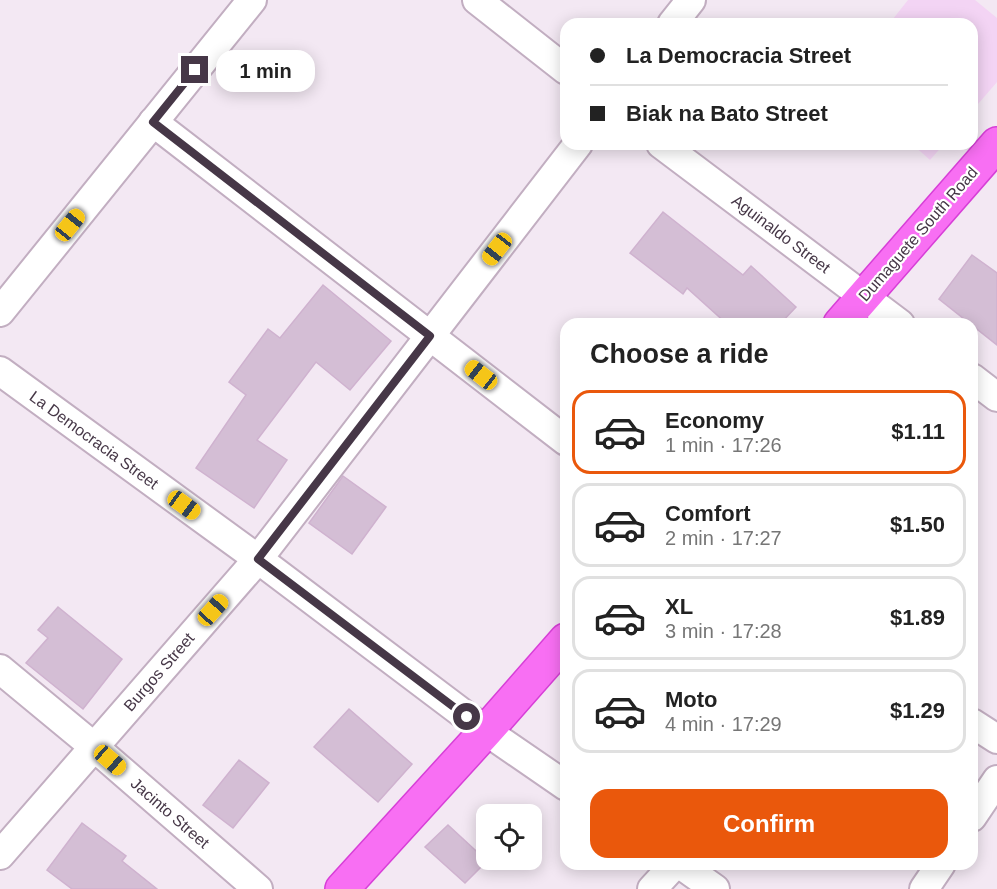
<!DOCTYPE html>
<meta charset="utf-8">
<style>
:root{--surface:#fff;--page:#f6f6f6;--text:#222;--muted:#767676;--line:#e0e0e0;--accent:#ea580c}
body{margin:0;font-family:Helvetica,sans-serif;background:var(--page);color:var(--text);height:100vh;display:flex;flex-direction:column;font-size:22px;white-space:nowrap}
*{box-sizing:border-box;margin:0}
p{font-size:20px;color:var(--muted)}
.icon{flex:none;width:33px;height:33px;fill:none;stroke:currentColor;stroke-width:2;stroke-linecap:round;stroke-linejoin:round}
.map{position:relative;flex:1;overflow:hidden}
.panel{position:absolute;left:560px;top:318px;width:418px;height:552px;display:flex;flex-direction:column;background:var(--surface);border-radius:18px;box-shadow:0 3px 15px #0003}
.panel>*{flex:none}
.guide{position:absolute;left:560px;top:18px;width:418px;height:132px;border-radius:18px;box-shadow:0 3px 15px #0003;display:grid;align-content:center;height:132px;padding:0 30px;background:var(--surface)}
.fabs{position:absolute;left:476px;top:804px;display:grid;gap:12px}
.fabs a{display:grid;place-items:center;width:66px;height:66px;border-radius:12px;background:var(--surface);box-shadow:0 3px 15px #0003;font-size:30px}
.end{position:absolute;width:27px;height:27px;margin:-14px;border:8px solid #463747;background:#fff;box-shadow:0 0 0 3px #fff}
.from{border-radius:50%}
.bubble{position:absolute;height:42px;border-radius:18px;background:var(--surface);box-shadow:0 3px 15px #0003;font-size:20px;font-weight:700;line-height:42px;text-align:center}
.car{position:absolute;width:18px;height:36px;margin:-18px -9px;border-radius:8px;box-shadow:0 0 4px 2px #0007;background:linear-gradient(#f5c518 24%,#345 0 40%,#f5c518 0 76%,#345 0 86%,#f5c518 0)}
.guide b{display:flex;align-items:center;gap:21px;height:57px;font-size:22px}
.guide b+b{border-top:2px solid var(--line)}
.guide i{width:15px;height:15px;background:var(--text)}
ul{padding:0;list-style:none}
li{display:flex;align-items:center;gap:18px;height:84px;margin:0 12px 9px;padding:0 18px;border:3px solid var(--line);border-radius:18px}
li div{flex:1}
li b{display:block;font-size:22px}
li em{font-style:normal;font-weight:700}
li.active{border-color:var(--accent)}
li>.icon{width:54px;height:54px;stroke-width:1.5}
h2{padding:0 30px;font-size:27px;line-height:72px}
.button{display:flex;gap:12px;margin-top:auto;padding:12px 30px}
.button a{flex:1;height:69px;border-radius:18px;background:var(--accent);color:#fff;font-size:24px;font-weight:700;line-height:69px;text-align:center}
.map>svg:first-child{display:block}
.commercial{fill:#f3d4f4}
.building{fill:#d4bed5;stroke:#cfb2cf;stroke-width:1.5}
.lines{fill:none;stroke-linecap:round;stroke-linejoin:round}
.street-casing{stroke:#c2aec1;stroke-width:32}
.highway-casing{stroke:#d73fd7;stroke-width:36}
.street{stroke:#fff;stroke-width:28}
.highway{stroke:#f86ff3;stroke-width:33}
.route{stroke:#463747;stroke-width:8}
.labels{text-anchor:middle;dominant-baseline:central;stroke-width:4.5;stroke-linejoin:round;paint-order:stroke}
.street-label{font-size:16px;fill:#463747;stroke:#fff}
</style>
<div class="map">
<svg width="997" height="889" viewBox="0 0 997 889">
<rect width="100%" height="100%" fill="#f3e8f3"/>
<!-- commercial -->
<g class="commercial">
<path d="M908,0H975L997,18V82L972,111V24H889Z"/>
<path d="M912,144H944L930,160Z"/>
</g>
<!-- building -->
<g class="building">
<path d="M663,212L743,275L751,266L796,307L780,324H727L687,288L683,294L630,253Z"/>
<path d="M972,255L997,273V345L939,299Z"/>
<path d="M323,285L391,341L350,390L316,362L257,440L287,460L254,508L196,468L246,395L229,382L268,329L280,338Z"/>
<path d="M343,476L386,507L352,554L309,523Z"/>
<path d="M58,607L122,659L83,709L26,663L48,638L38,630Z"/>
<path d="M349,709L412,764L378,802L314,747Z"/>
<path d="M239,760L269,783L233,828L203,805Z"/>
<path d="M82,823L126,856L122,861L157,889H72L47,870Z"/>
<path d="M448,825L487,861L465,883L425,847Z"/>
</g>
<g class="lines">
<!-- street casing -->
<g class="street-casing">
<g id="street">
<path d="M477,0L566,70"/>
<path d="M672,24L691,0"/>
<path d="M153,122L566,441"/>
<path d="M661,144L900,324"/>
<path d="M0,312L252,0"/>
<path d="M0,371L258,559L486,731L566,786"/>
<path d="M972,378L997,397"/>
<path d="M0,669L93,746L258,889"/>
<path d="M972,723L997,739"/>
<path d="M972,817L997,780"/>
<path d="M0,855L258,559L578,144"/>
<path d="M680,864L715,889"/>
<path d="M652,889L675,864"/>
<path d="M924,889L941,864"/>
</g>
</g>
<!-- highway casing -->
<g class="highway-casing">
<g id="highway">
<path d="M840,324L997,144"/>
<path d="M342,889L486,731L566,640"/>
</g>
</g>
<!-- street -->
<use href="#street" class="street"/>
<!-- highway -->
<use href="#highway" class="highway"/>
</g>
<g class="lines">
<!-- route -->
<path class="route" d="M195,70L153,122L430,336L258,559L467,717"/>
</g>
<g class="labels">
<!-- street labels -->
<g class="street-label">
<text transform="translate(781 234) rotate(37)">Aguinaldo Street</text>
<text transform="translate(918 234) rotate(-49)">Dumaguete South Road</text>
<text transform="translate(94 440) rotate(36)">La Democracia Street</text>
<text transform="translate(159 672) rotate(-49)">Burgos Street</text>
<text transform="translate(170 813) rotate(41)">Jacinto Street</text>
</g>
</g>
</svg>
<div class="fabs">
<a><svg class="icon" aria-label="locate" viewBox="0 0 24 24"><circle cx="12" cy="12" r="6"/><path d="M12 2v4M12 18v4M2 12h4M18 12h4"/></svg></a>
</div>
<i class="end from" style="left:467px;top:717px"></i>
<i class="end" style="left:195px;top:70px"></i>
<div class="bubble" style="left:216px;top:50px;width:99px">1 min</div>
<i class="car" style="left:70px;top:225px;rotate:39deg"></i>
<i class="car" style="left:497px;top:249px;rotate:218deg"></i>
<i class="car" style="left:481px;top:375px;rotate:308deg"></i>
<i class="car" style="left:184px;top:505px;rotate:126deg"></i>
<i class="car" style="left:213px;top:610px;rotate:42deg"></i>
<i class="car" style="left:110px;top:760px;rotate:131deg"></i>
<div class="guide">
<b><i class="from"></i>La Democracia Street</b>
<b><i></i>Biak na Bato Street</b>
</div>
<section class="panel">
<h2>Choose a ride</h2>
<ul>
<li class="active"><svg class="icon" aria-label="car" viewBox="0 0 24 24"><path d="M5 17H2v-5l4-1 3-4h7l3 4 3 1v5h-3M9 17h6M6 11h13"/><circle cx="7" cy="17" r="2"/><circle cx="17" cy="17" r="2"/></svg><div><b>Economy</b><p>1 min · 17:26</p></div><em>$1.11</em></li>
<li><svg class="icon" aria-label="car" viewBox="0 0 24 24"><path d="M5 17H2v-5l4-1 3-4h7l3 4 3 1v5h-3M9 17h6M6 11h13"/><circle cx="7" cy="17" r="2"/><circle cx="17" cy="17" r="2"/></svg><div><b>Comfort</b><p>2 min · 17:27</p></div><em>$1.50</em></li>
<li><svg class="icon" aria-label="car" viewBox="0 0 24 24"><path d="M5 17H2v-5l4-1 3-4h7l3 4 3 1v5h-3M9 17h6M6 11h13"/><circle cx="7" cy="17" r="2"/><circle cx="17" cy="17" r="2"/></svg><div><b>XL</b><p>3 min · 17:28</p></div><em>$1.89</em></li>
<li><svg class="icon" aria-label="car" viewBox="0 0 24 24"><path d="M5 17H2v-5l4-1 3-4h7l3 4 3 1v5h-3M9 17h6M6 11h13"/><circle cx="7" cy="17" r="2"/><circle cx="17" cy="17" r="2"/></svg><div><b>Moto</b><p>4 min · 17:29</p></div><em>$1.29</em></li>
</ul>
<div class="button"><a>Confirm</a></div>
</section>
</div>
